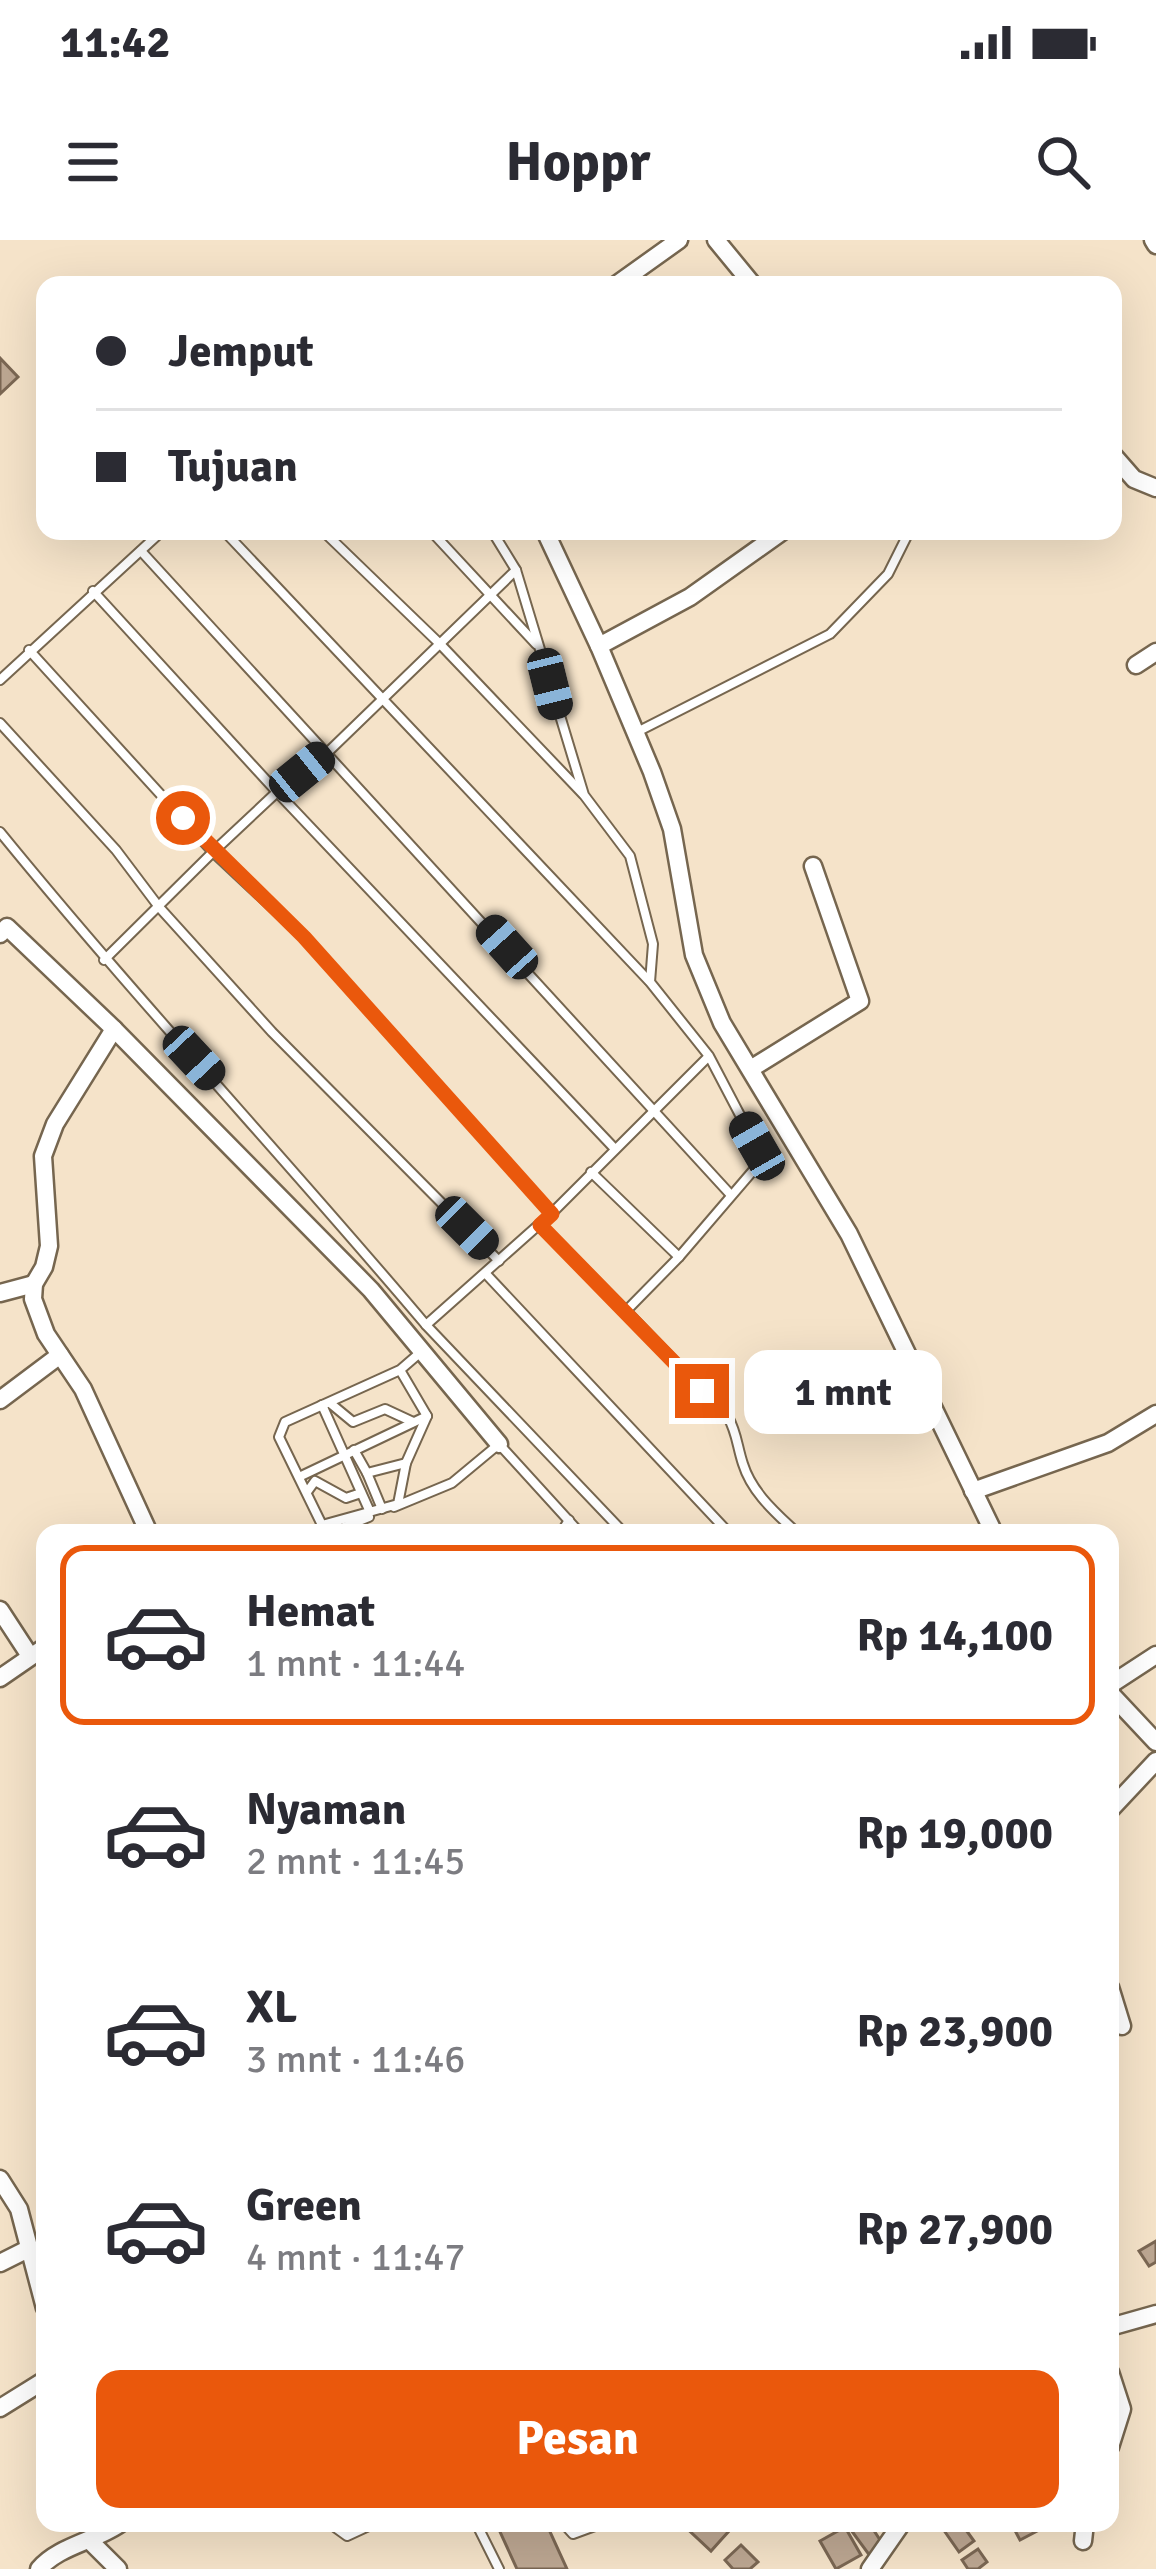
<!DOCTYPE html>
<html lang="id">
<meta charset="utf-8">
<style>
:root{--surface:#fff;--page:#f2f2f3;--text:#2b2b33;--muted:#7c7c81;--line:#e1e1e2;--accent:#ea580c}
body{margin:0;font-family:Signika,sans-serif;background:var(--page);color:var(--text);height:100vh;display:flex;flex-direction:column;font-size:45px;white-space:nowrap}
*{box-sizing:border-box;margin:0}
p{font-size:39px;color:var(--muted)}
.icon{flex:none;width:66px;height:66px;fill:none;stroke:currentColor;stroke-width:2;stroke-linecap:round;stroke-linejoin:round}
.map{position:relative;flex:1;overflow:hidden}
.panel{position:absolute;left:36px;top:1284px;width:1083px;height:1008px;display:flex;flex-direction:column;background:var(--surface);border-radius:24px;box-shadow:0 12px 48px #0002}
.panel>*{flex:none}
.guide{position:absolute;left:36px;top:36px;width:1086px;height:264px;border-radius:24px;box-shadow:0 12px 48px #0002;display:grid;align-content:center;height:264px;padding:0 60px;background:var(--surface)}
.end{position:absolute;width:54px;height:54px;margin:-27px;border:15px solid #ea580c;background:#fff;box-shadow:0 0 0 6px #fff}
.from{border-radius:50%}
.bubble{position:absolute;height:84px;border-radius:24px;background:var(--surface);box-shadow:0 12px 48px #0002;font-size:39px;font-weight:700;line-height:84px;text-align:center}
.car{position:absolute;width:36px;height:72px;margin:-36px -18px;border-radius:15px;box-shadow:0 0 9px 3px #0007;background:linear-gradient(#222 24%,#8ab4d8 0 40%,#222 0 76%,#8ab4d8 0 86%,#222 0)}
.guide b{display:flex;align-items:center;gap:42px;height:114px;font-size:45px}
.guide b+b{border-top:3px solid var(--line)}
.guide i{width:30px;height:30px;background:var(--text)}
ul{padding:21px 0 0;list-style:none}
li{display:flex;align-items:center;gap:36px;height:180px;margin:0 24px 18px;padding:0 36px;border:6px solid transparent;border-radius:24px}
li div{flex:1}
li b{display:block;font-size:45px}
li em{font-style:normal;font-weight:700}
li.active{border-color:var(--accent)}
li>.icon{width:108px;height:108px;stroke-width:1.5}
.primary-button{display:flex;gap:24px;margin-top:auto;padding:24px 60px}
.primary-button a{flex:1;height:138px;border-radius:24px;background:var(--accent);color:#fff;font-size:48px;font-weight:700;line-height:138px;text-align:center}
.status{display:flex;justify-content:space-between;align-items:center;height:84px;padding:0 60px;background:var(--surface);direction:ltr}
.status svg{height:33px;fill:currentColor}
header{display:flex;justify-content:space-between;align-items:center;height:156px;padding:0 60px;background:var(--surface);font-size:54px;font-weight:700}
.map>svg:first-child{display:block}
.building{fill:#bda792;stroke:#7b6753;stroke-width:3}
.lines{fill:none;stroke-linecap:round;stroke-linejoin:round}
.service-casing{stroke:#76664f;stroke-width:12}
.minor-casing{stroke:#76664f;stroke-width:21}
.service{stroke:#fff;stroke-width:8}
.minor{stroke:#fff;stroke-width:16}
.route{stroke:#ea580c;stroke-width:15}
</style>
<div class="status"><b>11:42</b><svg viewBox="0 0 49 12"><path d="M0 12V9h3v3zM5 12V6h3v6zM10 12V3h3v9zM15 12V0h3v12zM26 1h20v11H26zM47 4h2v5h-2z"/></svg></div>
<header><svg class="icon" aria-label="menu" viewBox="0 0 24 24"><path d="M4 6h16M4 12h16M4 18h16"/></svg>Hoppr<svg class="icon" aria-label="search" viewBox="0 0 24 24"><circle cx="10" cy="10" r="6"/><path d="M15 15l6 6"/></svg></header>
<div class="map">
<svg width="1156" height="2329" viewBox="0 0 1156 2329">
<rect width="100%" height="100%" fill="#f5e3c9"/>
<!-- building -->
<g class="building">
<path d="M0,118L18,137L0,154Z"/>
<path d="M1156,2001V2022L1149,2026L1139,2011Z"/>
<path d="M496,2283H546L567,2329H517Z"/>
<path d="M681,2283H720L729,2291L711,2311Z"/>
<path d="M861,2283H869L884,2306L870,2316L851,2290Z"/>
<path d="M952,2283H961L974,2301L959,2312L943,2289Z"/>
<path d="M1011,2283H1040L1043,2288L1020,2300Z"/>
<path d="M845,2287L861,2315L836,2329L820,2301Z"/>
<path d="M741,2305L758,2322L750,2329H733L725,2320Z"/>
<path d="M978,2309L987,2322L978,2329H968L962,2320Z"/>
</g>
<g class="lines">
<!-- service casing -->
<g class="service-casing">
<g id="service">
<path d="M224,291L649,741"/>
<path d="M323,291L440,404L583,554"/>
<path d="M431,291L536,404"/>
<path d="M492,291L516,330L584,555L630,616L653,704L650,742L709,816L763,919L679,1017L626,1071L728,1177C737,1193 737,1206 743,1224C752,1253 776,1273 797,1293"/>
<path d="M141,311L730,954"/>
<path d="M93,351L277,552L615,909"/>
<path d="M29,410L213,612L304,697L552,973"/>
<path d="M0,440L162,291"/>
<path d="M0,483L116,610L159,667L272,792L499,1021"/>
<path d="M637,492L830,394L888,334L909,292"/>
<path d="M0,592C137,760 286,919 426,1085"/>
<path d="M104,720L213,612L277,552L328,512L516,330"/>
<path d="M591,932L679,1017"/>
<path d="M540,985L626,1071"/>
<path d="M486,1034L729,1293"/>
<path d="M400,1130L427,1176L406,1223L398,1264L322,1285L279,1197L285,1182L400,1130L422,1111"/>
<path d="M330,1163L353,1182L385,1169L413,1182"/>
<path d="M322,1165L370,1272"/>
<path d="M354,1210L367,1233L406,1223"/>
<path d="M367,1233L382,1269"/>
<path d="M299,1237L427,1176"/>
<path d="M307,1252L315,1241L346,1258L361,1253"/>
<path d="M394,1267L452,1243L499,1204L580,1293"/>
<path d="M329,1293L369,1277"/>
<path d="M561,1293L569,1280"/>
<path d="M624,1293L426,1085L552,973L708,817"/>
<path d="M329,2283L347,2296L375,2283"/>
<path d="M476,2283L499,2329"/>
<path d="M563,2283L573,2294L603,2283"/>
</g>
</g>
<!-- minor casing -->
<g class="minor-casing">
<g id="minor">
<path d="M716,0L753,45"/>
<path d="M1153,0L1156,5"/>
<path d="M616,45L679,0"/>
<path d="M1113,215L1134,239L1156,248"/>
<path d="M545,291L599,406L652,532L672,589L694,715L722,783L849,994L994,1293"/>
<path d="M599,406L690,357L783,291"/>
<path d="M1136,425L1156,412"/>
<path d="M0,694L7,687L114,789L371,1050L499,1204"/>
<path d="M114,789L55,884L43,916L49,1006L44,1027L34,1044L33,1059L46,1094L83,1149L149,1293"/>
<path d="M752,828L860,761L813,626"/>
<path d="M0,1053L34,1044"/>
<path d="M0,1160L60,1115"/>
<path d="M973,1251L1108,1203L1156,1174"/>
<path d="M0,1370L30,1416"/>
<path d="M0,1438L45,1407"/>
<path d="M1110,1445L1156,1415"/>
<path d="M1110,1453L1156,1502"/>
<path d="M1110,1570L1156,1521"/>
<path d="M1110,1747L1122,1786"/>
<path d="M0,1939L19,1969L45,2068"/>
<path d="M0,2023L30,2008"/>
<path d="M1110,2087L1156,2074"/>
<path d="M1110,2132L1122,2169L1110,2207"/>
<path d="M0,2168L45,2140"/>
<path d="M90,2301L118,2329"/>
<path d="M1083,2301L1085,2283"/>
<path d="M39,2329C58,2306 96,2301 121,2283"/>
<path d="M870,2329L902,2283"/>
</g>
</g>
<!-- service -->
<use href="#service" class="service"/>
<!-- minor -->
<use href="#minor" class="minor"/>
</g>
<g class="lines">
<!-- route -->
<path class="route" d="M183,578L304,697L552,974L540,985L702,1151"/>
</g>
</svg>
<i class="end from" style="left:183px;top:578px"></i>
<i class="end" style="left:702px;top:1151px"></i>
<div class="bubble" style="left:744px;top:1110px;width:198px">1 mnt</div>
<i class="car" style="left:550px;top:444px;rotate:166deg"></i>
<i class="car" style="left:302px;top:532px;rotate:51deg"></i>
<i class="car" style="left:507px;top:707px;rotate:318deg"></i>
<i class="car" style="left:194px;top:818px;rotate:137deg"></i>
<i class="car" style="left:757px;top:906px;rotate:330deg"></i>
<i class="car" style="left:467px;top:988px;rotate:135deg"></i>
<div class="guide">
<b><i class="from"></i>Jemput</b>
<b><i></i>Tujuan</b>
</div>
<section class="panel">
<ul>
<li class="active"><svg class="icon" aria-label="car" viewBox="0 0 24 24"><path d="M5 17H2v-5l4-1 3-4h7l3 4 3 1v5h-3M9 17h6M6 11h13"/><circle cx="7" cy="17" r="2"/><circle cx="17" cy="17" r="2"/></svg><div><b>Hemat</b><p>1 mnt · 11:44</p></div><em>Rp 14,100</em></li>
<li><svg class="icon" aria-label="car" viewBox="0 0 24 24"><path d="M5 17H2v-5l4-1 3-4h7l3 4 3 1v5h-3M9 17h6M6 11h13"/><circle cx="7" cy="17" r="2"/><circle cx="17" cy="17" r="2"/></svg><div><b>Nyaman</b><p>2 mnt · 11:45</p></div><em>Rp 19,000</em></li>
<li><svg class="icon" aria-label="car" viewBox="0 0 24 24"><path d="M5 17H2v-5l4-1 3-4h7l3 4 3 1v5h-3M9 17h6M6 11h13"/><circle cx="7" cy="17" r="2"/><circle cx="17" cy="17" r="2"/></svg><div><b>XL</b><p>3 mnt · 11:46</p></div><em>Rp 23,900</em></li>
<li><svg class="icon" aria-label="car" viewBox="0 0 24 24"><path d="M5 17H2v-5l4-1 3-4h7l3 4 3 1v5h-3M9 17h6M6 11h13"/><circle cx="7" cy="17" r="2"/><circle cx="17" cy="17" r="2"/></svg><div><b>Green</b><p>4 mnt · 11:47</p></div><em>Rp 27,900</em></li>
</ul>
<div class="primary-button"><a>Pesan</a></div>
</section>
</div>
